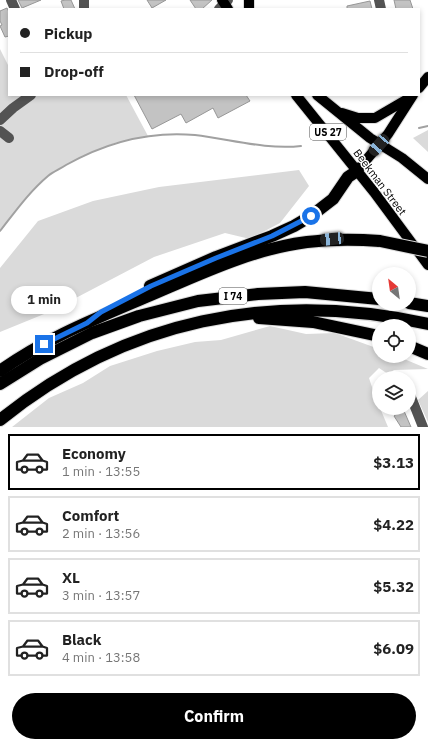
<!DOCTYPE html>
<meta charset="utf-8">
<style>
:root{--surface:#fff;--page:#f2f2f2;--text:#222;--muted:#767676;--line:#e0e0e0;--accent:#000}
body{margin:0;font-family:"IBM Plex Sans",sans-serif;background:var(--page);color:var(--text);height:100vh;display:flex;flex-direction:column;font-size:15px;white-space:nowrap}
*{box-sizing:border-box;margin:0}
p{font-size:13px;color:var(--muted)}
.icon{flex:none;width:22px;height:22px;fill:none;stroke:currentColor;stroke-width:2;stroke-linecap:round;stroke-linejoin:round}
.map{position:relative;height:427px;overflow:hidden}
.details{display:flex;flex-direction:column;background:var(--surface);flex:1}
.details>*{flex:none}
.top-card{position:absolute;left:8px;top:8px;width:412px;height:88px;border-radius:0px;box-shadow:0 2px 6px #0003;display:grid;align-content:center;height:88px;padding:0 12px;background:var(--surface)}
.needle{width:26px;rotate:331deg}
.tools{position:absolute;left:372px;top:267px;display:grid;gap:8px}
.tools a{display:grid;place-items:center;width:44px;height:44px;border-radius:50%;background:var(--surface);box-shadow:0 2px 6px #0003;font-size:20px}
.end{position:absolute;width:18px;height:18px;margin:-9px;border:5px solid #1a73e8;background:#fff;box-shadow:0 0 0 2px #fff}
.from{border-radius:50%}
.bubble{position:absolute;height:28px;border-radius:14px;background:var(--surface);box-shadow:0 2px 6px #0003;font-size:13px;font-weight:700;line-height:28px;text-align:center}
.car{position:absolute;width:12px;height:24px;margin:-12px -6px;border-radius:5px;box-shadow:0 0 3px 1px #0007;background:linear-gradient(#222 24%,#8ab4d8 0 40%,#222 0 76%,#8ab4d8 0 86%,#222 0)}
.top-card b{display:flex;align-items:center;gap:14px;height:38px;font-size:15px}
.top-card b+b{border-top:1px solid var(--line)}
.top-card i{width:10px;height:10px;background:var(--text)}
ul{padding:7px 0 0;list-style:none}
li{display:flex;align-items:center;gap:12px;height:56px;margin:0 8px 6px;padding:0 4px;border:2px solid var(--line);border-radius:0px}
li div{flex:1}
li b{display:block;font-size:15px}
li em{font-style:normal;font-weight:700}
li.on{border-color:var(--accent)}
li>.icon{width:36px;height:36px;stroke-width:1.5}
.cta{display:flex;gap:8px;margin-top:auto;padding:8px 12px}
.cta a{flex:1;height:46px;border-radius:24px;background:var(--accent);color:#fff;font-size:16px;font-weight:700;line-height:46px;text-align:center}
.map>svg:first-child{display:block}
.green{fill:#dadada}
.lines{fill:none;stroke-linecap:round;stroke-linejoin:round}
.stream{stroke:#a1a1a1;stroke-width:2}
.building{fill:#c3c3c3;stroke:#979797}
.major-casing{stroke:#dbdbdb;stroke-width:12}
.highway-casing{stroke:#dbdbdb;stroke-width:14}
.minor{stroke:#535353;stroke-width:10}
.major{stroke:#000;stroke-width:10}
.highway{stroke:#000;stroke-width:12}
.highway-bridge-casing{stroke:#dbdbdb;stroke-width:14;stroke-linecap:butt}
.highway-bridge{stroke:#000;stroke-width:12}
.route{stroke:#1a73e8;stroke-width:5}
.labels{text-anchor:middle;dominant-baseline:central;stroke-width:3;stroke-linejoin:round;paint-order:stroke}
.shield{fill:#fff;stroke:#4c4c4c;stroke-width:1}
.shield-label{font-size:10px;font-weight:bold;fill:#000}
.street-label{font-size:11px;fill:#000;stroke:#fff}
</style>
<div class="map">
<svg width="428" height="427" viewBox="0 0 428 427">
<rect width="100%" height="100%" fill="#fff"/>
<!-- green -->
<g class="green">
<path d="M0,49L9,67V95H126L148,136L115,143L82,156L49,175L24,200L0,231Z"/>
<path d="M428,130V152L413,138Z"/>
<path d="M299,170L309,186L280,223L250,239L225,233L154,257L49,312L0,332V268L38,221L93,201L159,187Z"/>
<path d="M270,326L306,334L335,333L379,349V356H397L428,369L394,370L388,374L379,368L369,378L379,408H380L388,427H12L49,398L83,383L110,366L157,351L195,342L221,340Z"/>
<path d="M428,391V422L418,400Z"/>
</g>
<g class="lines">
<!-- stream -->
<g class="stream">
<path d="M419,128L428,126"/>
<path d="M0,231C15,212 29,192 48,176C53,172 60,169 66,165C105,143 150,131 195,135C230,139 266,150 301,146"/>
</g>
</g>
<!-- building -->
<g class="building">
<path d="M18,0H41L22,8Z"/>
<path d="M65,0H71L75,9H64L61,1Z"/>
<path d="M147,0H166L152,8Z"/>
<path d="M190,0H212L202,9H196Z"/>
<path d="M394,0H410L413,9H396Z"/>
<path d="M370,1L372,9H347V6Z"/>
<path d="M7,8L9,12V36L5,37L0,26L2,25L0,21V11Z"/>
<path d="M134,95H246L250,101L218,118L213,108L186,123L181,114L152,129Z"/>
<path d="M392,408H400L403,412L404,411L411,427H401L394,416H395Z"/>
</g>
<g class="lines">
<!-- major casing -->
<g class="major-casing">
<g id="major">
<path d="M222,0L228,9"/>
<path d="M249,0V9"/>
<path d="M419,88L428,77"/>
<path d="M296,95L374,192L428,265"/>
<path d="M317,95L370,138L402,158L428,179"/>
<path d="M342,113L358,118H375L411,97"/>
<path d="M357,171L388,134L413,95"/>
</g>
</g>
<!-- highway casing -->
<g class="highway-casing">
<g id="highway">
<path d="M150,286L216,257L272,236L294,226L311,216L333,199L348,177L357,171"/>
<path d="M409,303L428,306"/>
<path d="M259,318L313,322L379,336"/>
<path d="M409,346L428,354"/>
<path d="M0,371C44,339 97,318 146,297C198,275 251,249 307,242C332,239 355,239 380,241"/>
<path d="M0,384L40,359L92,333L139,316L198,301L258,294L305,292L379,299"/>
<path d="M0,420C125,319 272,290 428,324"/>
</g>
</g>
<!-- minor -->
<g class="minor">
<path d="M11,0L15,9"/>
<path d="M84,0V9"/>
<path d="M379,0L381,9"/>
<path d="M219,9L228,0"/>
<path d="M0,120L13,108L31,95"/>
<path d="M0,131L9,138"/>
<path d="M409,392L423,427"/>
</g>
<!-- major -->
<use href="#major" class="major"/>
<!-- highway -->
<use href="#highway" class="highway"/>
<!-- highway-bridge casing -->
<g class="highway-bridge-casing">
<path id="highway-bridge" d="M380,241L428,251"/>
</g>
<!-- highway-bridge -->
<use href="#highway-bridge" class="highway-bridge"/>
</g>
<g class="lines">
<!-- route -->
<path class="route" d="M44,344L87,323L101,312L151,286L216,258L272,236L311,216"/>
</g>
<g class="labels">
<!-- shield labels -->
<g class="shield">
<rect x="310" y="124" width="36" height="16" rx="3"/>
<rect x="219" y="288" width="28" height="16" rx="3"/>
</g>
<g class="shield-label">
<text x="328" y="132">US 27</text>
<text x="233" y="296">I 74</text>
</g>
<!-- street labels -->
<g class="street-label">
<text transform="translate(380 182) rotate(53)">Beekman Street</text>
</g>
</g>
</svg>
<div class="tools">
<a><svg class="needle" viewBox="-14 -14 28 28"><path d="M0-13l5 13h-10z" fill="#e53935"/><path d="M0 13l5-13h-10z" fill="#767676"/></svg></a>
<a><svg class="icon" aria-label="locate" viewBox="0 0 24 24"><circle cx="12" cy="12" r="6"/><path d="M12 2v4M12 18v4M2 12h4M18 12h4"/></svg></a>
<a><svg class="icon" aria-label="layers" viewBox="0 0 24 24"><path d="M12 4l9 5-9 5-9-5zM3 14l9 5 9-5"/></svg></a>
</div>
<i class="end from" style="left:311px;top:216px"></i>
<i class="end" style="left:44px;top:344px"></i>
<div class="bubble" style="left:11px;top:286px;width:66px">1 min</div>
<i class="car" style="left:379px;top:145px;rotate:221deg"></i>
<i class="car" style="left:332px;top:239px;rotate:264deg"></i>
<div class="top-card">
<b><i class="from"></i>Pickup</b>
<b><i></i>Drop-off</b>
</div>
</div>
<section class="details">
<ul>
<li class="on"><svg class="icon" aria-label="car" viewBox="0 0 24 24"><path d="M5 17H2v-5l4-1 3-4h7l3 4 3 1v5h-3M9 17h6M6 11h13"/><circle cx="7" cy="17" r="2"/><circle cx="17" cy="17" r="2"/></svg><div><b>Economy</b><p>1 min · 13:55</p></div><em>$3.13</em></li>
<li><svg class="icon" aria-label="car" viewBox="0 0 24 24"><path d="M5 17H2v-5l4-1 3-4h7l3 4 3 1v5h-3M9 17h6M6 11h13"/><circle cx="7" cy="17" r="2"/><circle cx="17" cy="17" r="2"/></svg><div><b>Comfort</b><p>2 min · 13:56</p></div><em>$4.22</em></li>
<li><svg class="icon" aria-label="car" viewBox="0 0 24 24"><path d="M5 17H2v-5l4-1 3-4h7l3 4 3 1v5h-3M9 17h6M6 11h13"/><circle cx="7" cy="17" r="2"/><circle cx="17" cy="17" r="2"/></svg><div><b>XL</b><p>3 min · 13:57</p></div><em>$5.32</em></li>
<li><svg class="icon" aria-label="car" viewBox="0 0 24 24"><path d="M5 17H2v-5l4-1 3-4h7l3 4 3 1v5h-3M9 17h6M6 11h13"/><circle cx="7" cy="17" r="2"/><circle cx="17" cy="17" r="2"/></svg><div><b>Black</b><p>4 min · 13:58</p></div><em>$6.09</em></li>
</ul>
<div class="cta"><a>Confirm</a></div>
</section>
